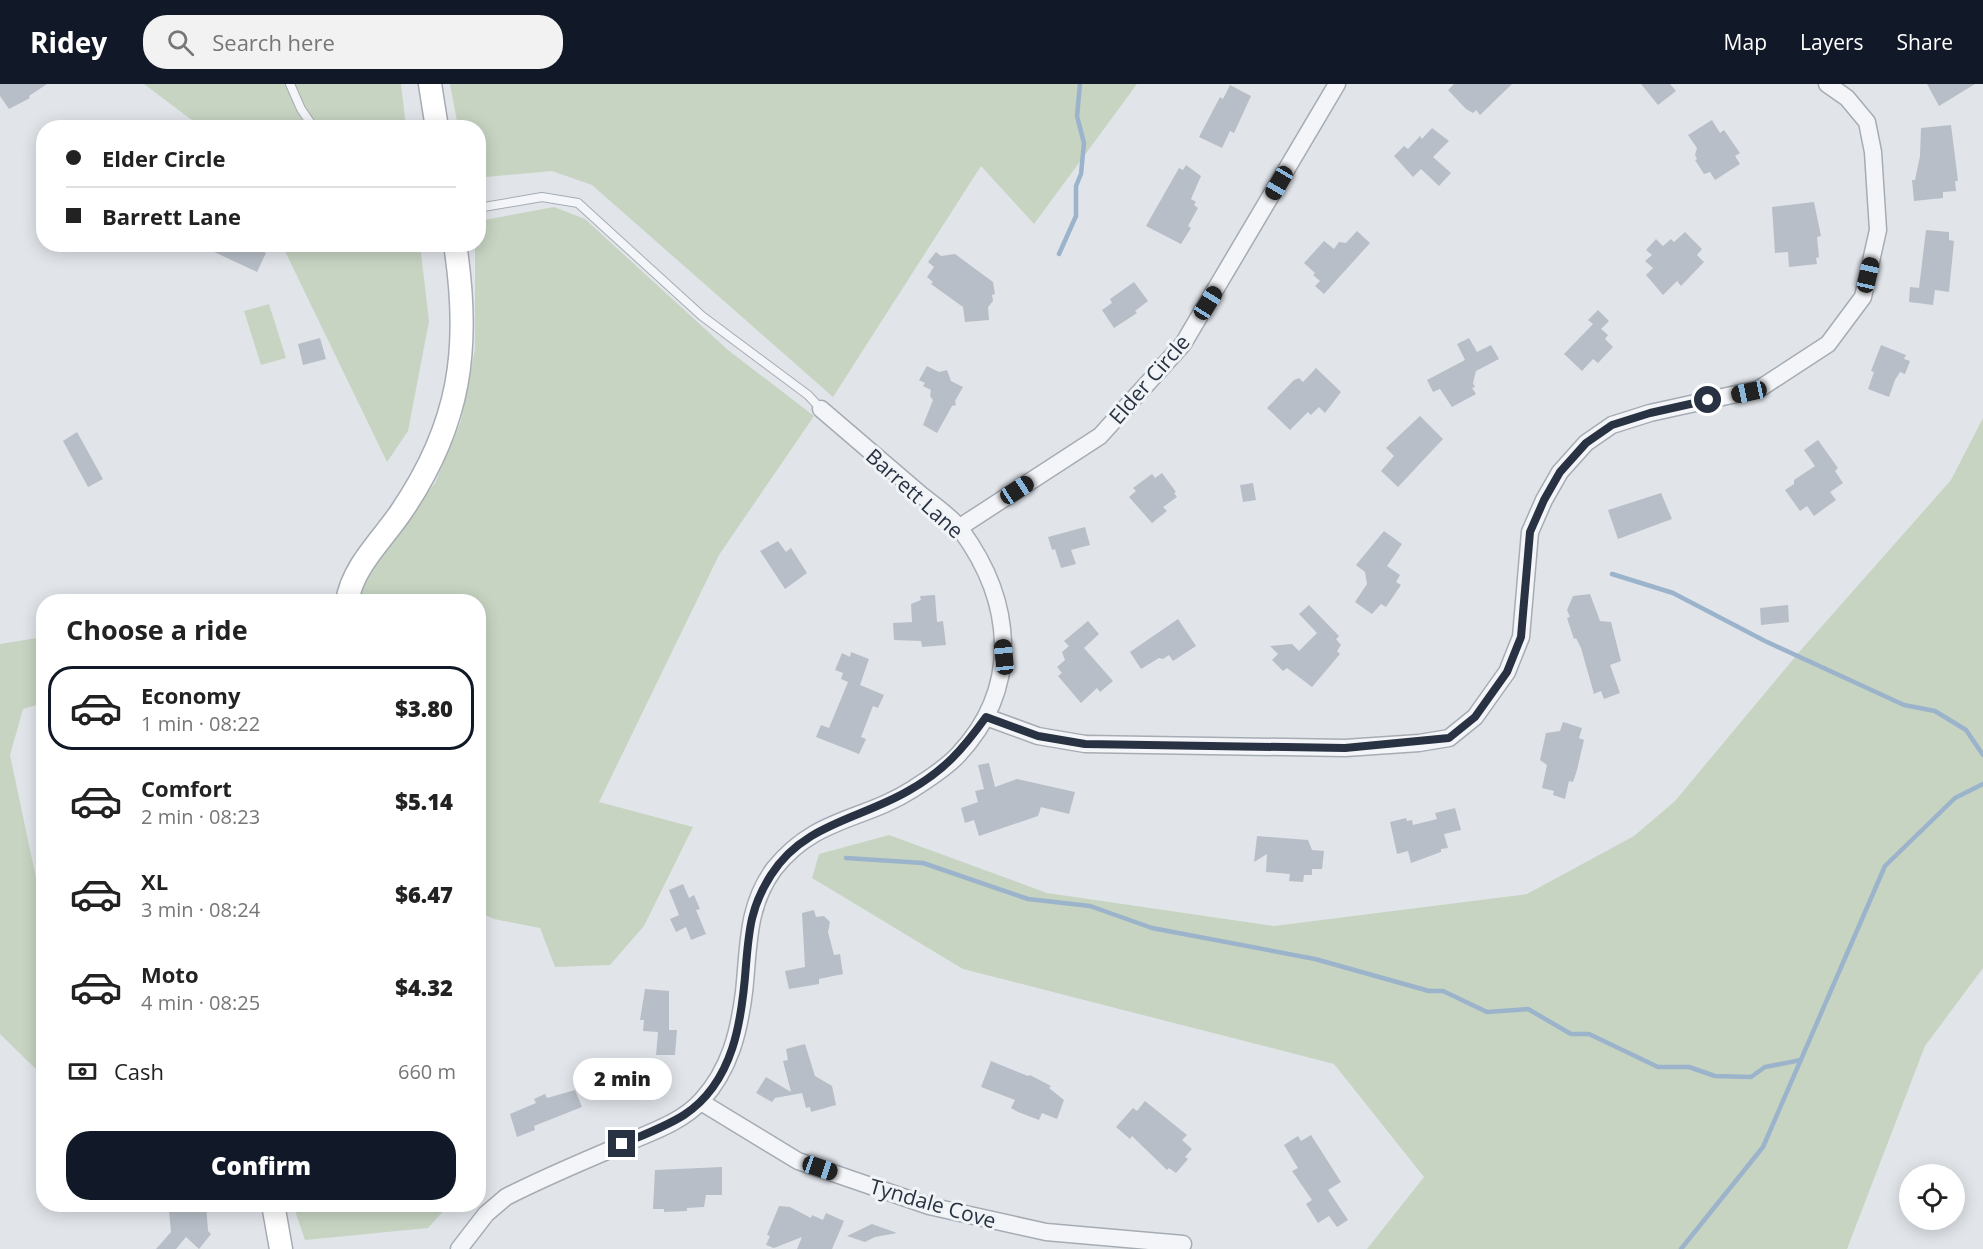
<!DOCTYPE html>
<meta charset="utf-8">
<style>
:root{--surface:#fff;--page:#f2f2f2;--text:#222;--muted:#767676;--line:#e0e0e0;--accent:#111827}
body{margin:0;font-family:"Open Sans",sans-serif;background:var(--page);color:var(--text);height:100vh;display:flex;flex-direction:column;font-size:22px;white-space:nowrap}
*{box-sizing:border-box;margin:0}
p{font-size:20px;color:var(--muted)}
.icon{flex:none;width:33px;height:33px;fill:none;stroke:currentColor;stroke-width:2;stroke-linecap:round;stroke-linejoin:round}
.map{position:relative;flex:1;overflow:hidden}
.drawer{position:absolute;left:36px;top:510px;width:450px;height:618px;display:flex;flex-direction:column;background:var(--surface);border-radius:24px;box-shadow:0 3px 15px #0003}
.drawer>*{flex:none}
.top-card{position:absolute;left:36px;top:36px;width:450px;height:132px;border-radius:24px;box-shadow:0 3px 15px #0003;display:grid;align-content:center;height:132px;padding:0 30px;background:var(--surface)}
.buttons{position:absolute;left:1899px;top:1080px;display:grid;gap:12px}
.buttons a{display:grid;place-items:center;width:66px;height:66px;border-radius:50%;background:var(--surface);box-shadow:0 3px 15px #0003;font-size:30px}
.end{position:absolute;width:27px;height:27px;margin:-14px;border:8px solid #283242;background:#fff;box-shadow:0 0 0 3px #fff}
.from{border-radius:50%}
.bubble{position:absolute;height:42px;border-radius:21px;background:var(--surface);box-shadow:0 3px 15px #0003;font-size:20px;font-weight:800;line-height:42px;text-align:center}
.car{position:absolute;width:18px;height:36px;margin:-18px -9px;border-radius:8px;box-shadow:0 0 4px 2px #0007;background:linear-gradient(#222 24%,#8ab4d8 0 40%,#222 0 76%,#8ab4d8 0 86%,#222 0)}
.top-card b{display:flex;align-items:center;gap:21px;height:57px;font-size:22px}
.top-card b+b{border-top:2px solid var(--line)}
.top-card i{width:15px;height:15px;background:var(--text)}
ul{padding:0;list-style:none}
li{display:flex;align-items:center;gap:18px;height:84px;margin:0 12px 9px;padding:0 18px;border:3px solid transparent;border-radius:24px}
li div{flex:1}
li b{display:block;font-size:22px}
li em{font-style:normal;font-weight:800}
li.active{border-color:var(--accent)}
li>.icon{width:54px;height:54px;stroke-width:1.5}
h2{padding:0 30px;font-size:27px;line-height:72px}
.pay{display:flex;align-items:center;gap:15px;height:66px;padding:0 30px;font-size:22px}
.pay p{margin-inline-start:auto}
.primary-button{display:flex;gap:12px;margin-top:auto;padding:12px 30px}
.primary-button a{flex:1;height:69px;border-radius:24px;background:var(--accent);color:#fff;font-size:24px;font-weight:800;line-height:69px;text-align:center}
header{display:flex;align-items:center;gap:36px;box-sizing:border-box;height:84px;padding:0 30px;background:var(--accent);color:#fff}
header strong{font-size:28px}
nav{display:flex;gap:33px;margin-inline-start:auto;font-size:21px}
.search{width:420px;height:54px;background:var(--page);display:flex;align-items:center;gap:15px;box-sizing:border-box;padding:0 21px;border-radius:24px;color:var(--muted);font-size:22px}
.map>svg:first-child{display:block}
.green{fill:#c7d4c2}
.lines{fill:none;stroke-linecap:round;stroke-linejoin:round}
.stream{stroke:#9bb3cb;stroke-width:4.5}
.building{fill:#b8bec7}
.lane-casing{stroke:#a6acb4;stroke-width:10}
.street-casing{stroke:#a6acb4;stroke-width:19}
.secondary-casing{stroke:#a6acb4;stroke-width:25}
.lane{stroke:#f4f5f8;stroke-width:8}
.street{stroke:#f4f5f8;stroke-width:16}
.secondary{stroke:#fff;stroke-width:22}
.route{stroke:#283242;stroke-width:8}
.labels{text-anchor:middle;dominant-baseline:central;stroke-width:6;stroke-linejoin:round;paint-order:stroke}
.street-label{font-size:21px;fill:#283242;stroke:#f1f4f7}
</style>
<header>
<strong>Ridey</strong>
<div class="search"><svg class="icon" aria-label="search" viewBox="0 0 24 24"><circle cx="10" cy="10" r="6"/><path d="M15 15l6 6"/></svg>Search here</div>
<nav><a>Map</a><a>Layers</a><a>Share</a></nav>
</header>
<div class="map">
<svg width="1983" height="1165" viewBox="0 0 1983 1165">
<rect width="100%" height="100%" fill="#e1e5ea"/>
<!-- green -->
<g class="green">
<path d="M144,0H401L406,43H201Z"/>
<path d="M450,0H1137L1034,140L981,82L833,313L592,101L552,87L486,93L479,85L478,44L458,43Z"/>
<path d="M554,123L585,135L728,266L814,332L719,471L599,718L693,743L644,842L610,881L555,883L540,844L494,835L479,828L478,518H358L362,504L387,459L435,399L461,337L475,265V161L478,160L479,137Z"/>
<path d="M282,161H420L429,237L408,347L387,378Z"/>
<path d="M269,220L286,274L261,281L244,227Z"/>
<path d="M1983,334V884L1925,962L1847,1165H1367L1424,1093L1334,980L963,885L812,794L819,770L889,751L1047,809L1274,842L1527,810L1634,752L1675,717L1800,567L1951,396Z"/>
<path d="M43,553V619L23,625L10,671L43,827V992L0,950V560Z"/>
<path d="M446,1121V1124L428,1144L305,1156L293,1121Z"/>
</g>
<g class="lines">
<!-- stream -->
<g class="stream">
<path d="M1059,170L1076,132V102L1081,90L1084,59L1077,32L1080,0"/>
<path d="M1612,490L1673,509L1765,557L1904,621L1935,627L1966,646L1983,671"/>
<path d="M846,774L923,779L1028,815L1090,822L1152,844L1315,875L1429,907H1443L1487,928L1528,925L1571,950H1589L1658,983H1689L1715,992L1751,993L1765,983L1801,976"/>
<path d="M1681,1165L1763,1063L1885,782L1955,714L1983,700"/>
</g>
</g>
<!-- building -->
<g class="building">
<path d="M0,0H47L29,12L30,14L9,25L0,12Z"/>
<path d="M1454,0H1512L1480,31L1476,26L1473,29L1466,25L1448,6Z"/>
<path d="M1641,0H1670L1676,7L1658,21Z"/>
<path d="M1927,0H1975L1939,22Z"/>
<path d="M1230,1L1251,12L1234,49L1230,47L1222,64L1199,53L1220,13L1223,15Z"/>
<path d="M1712,36L1720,49L1724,46L1740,69L1735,72L1740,80L1715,96L1710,88L1704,90L1695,76L1697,75L1695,71L1697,64L1688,51Z"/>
<path d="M1951,41L1958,97H1955L1956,107L1943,108V114L1914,117L1912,96H1915L1920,72L1921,44Z"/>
<path d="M1432,44L1449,57L1433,73L1451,89L1439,102L1421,85L1413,93L1394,72L1404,62L1408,65L1420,52L1422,55Z"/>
<path d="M1186,81L1201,92L1191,115L1196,118L1194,121L1198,124L1188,142L1191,144L1181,160L1146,142L1179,84L1183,86Z"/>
<path d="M1814,118L1821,152L1817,153L1819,173L1816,174L1817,180L1789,183L1788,168L1775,169L1772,123Z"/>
<path d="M1926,146L1949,148V156L1954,157L1949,208L1935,206L1933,221L1909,218L1910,203L1919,204Z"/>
<path d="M1357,147L1370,159L1324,210L1315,202L1320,197L1313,191L1315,189L1304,179L1324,157L1334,165L1339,158L1346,159Z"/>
<path d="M1685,148L1702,165L1697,171L1704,178L1681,202L1677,197L1663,211L1646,191L1653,184L1645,177L1652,171L1646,166L1656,155L1663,162L1671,155L1674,158Z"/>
<path d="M197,160H249L266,169L257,188Z"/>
<path d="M936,168L941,172L955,170L993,198L995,210L992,211L993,217L988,223L989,236L965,238L963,223L931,200L933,198L927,193L934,183L928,178Z"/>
<path d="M1134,198L1148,217L1135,227L1137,229L1114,244L1102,226L1112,219L1110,215Z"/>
<path d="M1598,226L1609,237L1601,245L1608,251L1605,255L1613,263L1598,279L1593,275L1582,287L1564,270L1593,240L1588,236Z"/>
<path d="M320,254L326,275L303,281L298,260Z"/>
<path d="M1469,254L1477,268L1491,261L1499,275L1476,287L1473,299L1475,303L1472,304L1476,310L1452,323L1440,305L1433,308L1427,296L1465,276L1457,260Z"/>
<path d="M1881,261L1906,271L1904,275L1910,277L1905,290L1900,288L1895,296L1889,313L1868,305L1874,288L1871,287Z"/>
<path d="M927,282L939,288L947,286L951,297L963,303L955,317L956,321L952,322L937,349L923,341L933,316L930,312L931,306L923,302L925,299L919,296Z"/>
<path d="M1316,284L1341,308L1325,329L1319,323L1311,331L1308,328L1290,346L1267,324L1294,296L1299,294L1303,298Z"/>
<path d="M1420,332L1443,355L1398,403L1381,387L1394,372L1386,364Z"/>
<path d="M77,348L103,395L88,403L63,357Z"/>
<path d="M1818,356L1838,384L1835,387L1843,399L1830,408L1836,416L1814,432L1807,422L1800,427L1785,406L1794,400V396L1815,382L1804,366Z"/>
<path d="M1162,389L1176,408L1174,409L1177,413L1163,423L1167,427L1152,439L1129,413L1136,407L1133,404L1152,390L1155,394Z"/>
<path d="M1253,399L1256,416L1243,418L1240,401Z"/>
<path d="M1661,409L1672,435L1618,455L1608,426Z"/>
<path d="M1085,443L1090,461L1071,466L1076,480L1061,484L1055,465L1052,466L1048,453Z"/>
<path d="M1384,447L1402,460L1387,482L1400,491L1396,498L1401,501L1386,523L1381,520L1372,530L1355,518L1367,500L1365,488L1356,481Z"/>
<path d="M778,457L786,468L791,464L807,489L785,505L760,467Z"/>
<path d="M1590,510L1600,537L1611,538L1621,577L1610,581L1620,609L1604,615L1601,607L1594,610L1581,564L1576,554L1574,555L1567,534L1570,533L1567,526L1573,512Z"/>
<path d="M935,511L937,538L943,537L946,561L922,563L921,557L894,556L893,539L912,538L911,520L921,516L920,512Z"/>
<path d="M1309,521L1339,552L1336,555L1341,561L1337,567L1340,570L1312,603L1287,584L1283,587L1272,576L1278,570L1270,562L1292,560L1299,567L1317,549L1299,530Z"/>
<path d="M1788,521L1789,538L1761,541L1760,524Z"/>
<path d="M1178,535L1196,562L1173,577L1169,571L1163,575L1159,574L1141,585L1130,568Z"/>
<path d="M1088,537L1099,550L1084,564L1113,597L1100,608L1097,604L1081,619L1058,592L1062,589L1057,583L1065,576L1062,568L1069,562L1064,557Z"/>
<path d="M851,568L869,575L860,601L884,611L878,624L873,622L861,653L866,655L859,670L816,653L821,641L829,644L848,598L841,595L843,589L835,586L842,569L850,573Z"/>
<path d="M1563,638L1582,644L1579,654L1584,656L1577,686L1573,698L1569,697L1565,715L1553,711L1554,707L1542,704L1547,681L1540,676L1546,649L1560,647Z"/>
<path d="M989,679L995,703L1017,695L1075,708L1069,730L1041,723L1038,732L979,752L974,736L965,739L961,724L978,718L975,707L984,705L978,681Z"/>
<path d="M1455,724L1461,746L1444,750L1448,764L1441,765V768L1411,779L1408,767L1397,770L1390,738L1406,734L1407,737L1412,736L1413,741L1437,735L1435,729Z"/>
<path d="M1257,752L1308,756L1312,766L1324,767L1322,785H1312V791H1304L1303,798L1289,797L1290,790L1266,788L1267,770L1254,778Z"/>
<path d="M683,800L689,814L694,811L700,825L696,826L706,850L691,856L686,843L676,848L670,835L679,831L669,806Z"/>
<path d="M814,826L816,833L824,832L830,838L828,848L834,871L840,870L843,890L819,895V900L789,905L785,887L805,883L802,829Z"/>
<path d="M645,905L669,907V946H677L675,971H656L658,948L643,947L644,936H640Z"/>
<path d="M805,960L815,992L832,1002L836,1021L811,1028L810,1023L806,1024L802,1009L775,1014L772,1018L756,1009L766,993L791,1008L783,977L788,976L786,965Z"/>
<path d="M991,977L1028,992L1030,991L1051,1002L1049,1004L1064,1016L1057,1035L1042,1029L1039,1036L1018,1028L1011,1024L1015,1016L981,1003Z"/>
<path d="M575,1006L582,1023L534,1042L535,1046L517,1053L510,1030L536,1019L534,1015L545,1010L547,1014Z"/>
<path d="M1145,1017L1187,1051L1182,1056L1192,1065L1185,1073L1188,1075L1176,1089L1169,1084L1167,1086L1132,1052L1130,1055L1116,1043L1133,1024L1137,1027Z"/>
<path d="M1311,1051L1341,1098L1328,1106L1348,1136L1337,1143L1329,1132L1318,1139L1306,1120L1312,1116L1292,1087L1298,1084L1284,1061L1298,1052L1301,1057Z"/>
<path d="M722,1083V1111H706L704,1123L687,1124V1127L664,1128V1125H653L655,1086Z"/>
<path d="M176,1120H206L208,1147L211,1150L199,1165L186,1153L176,1165H156L171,1148L169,1127H180Z"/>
<path d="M779,1122L790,1123L811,1134L812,1131L823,1136L826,1129L844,1137L832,1165H797L802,1153L774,1164L766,1161L770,1152L767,1151Z"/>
<path d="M872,1140L897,1149L875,1153L865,1158L847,1152Z"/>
</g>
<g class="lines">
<!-- lane casing -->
<g class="lane-casing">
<g id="lane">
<path d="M290,0L301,25L314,44"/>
<path d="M478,124L542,113L578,119L702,232L808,311L821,325"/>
</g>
</g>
<!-- street casing -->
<g class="street-casing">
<g id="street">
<path d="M960,443L1100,352L1183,260L1337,0"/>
<path d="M986,633L1038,652L1085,660L1345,664L1419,659L1449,654L1475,633L1507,588L1521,553L1530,448L1544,416L1560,388L1586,359L1612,341L1650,329L1759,305L1828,260L1863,213L1878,146L1873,68L1867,38L1847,14L1827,0"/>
<path d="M701,1018L798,1077L929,1122L1046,1148L1183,1160"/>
<path d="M459,1165L486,1130L506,1113C543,1094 581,1078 619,1062C646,1050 682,1039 702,1016C730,985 739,948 744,908C749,864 746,823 774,785C815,733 863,737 913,705C928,695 945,685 958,671C1022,603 1013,517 961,446C951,432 932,420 919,409C886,381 854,353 821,325"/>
</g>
</g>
<!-- secondary casing -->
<g class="secondary-casing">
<g id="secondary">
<path d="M430,0L437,44"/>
<path d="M347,518C352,483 383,455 401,428C461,340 471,263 455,160"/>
<path d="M273,1120L281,1165"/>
</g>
</g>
<!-- lane -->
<use href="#lane" class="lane"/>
<!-- street -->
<use href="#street" class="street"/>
<!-- secondary -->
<use href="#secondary" class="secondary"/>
</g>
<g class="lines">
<!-- route -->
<path class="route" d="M622,1060C643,1051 665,1043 684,1031C734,998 742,936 746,881C749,845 751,822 771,791C803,740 860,735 908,707C944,687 963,665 986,633L1038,652L1085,660L1345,664L1449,654L1475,633L1507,588L1521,553L1530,448L1544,416L1560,388L1586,359L1612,341L1650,329L1708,316"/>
</g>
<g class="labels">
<!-- street labels -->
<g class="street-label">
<text transform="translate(1149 295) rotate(-49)">Elder Circle</text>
<text transform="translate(915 409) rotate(42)">Barrett Lane</text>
<text transform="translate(933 1119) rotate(16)">Tyndale Cove</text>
</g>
</g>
</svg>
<div class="buttons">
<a><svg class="icon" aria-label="locate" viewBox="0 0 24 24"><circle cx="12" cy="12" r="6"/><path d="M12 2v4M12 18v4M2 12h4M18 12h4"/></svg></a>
</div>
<i class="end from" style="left:1708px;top:316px"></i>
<i class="end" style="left:622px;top:1060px"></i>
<div class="bubble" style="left:573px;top:974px;width:99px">2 min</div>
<i class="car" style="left:1279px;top:99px;rotate:210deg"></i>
<i class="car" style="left:1868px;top:191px;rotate:13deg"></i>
<i class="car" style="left:1208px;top:219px;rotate:32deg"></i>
<i class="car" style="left:1749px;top:308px;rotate:258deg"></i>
<i class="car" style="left:1017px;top:406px;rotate:57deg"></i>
<i class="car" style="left:1004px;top:573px;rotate:354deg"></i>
<i class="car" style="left:820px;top:1084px;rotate:109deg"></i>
<div class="top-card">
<b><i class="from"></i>Elder Circle</b>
<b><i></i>Barrett Lane</b>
</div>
<section class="drawer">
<h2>Choose a ride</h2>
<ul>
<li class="active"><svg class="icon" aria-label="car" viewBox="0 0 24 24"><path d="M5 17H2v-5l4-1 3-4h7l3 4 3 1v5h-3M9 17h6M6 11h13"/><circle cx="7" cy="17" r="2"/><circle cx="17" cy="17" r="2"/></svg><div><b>Economy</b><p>1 min · 08:22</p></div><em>$3.80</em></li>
<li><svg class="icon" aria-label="car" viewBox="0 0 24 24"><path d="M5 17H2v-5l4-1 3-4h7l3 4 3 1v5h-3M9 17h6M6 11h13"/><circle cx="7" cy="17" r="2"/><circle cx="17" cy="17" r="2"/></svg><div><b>Comfort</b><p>2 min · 08:23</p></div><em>$5.14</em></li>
<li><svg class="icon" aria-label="car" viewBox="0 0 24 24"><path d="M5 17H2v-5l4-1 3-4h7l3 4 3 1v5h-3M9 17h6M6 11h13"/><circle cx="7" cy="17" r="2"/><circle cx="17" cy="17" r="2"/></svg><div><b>XL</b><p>3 min · 08:24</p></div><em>$6.47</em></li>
<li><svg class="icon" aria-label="car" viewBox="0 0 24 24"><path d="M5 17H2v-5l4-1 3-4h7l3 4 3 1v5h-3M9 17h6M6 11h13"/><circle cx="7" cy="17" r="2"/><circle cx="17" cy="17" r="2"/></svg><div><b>Moto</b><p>4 min · 08:25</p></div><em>$4.32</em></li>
</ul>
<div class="pay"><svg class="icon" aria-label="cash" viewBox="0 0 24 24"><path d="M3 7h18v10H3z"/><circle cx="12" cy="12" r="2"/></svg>Cash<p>660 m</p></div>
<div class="primary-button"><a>Confirm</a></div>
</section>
</div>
